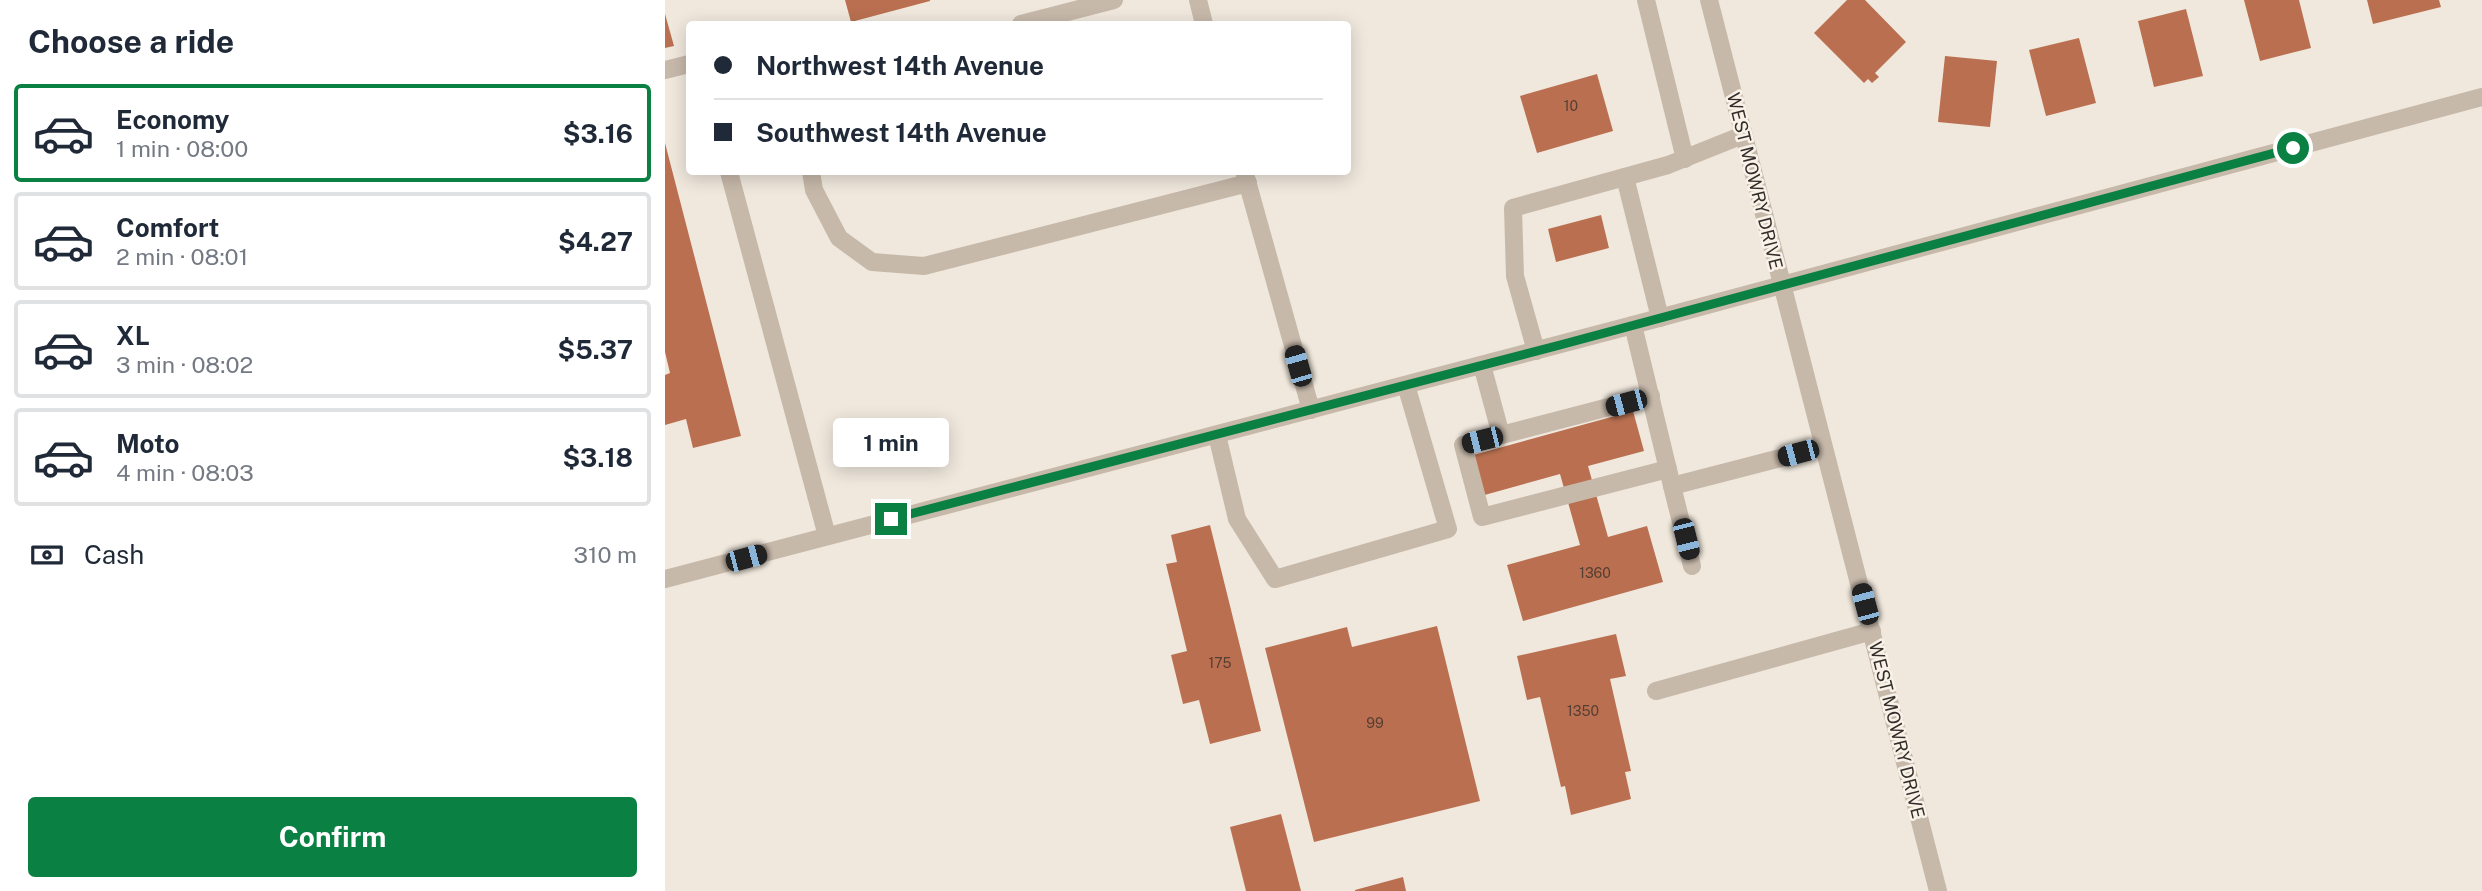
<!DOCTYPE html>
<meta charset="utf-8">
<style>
:root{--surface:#fff;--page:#f6f6f7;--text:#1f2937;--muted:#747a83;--line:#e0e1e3;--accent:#0b8043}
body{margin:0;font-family:"Public Sans",sans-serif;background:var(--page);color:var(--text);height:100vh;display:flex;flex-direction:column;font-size:26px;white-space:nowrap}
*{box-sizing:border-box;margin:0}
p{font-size:23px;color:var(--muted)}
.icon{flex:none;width:38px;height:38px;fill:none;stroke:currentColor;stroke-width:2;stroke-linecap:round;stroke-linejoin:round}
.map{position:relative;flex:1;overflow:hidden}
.sheet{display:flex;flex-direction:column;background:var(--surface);width:665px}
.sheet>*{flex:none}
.top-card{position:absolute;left:21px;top:21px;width:665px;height:154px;border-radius:7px;box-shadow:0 4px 18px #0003;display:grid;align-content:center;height:154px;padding:0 28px;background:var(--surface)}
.end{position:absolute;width:32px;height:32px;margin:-16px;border:9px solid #0b8043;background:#fff;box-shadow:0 0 0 4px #fff}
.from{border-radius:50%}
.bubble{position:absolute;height:49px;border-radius:7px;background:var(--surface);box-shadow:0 4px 18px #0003;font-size:23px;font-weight:700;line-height:49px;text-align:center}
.car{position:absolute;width:21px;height:42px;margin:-21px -10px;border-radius:9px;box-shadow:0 0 5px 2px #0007;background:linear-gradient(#222 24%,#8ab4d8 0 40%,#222 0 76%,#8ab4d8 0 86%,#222 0)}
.top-card b{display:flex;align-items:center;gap:24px;height:66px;font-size:26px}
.top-card b+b{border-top:2px solid var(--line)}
.top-card i{width:18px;height:18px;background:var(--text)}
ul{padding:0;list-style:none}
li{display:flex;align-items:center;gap:21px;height:98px;margin:0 14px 10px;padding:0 14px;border:4px solid var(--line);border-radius:7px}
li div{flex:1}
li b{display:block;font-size:26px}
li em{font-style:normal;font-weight:700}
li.current{border-color:var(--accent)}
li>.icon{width:63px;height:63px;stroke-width:1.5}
h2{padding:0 28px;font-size:32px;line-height:84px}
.pay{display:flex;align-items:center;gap:18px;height:77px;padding:0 28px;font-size:26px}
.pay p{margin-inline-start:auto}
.primary-button{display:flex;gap:14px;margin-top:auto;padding:14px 28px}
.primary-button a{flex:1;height:80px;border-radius:7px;background:var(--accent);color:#fff;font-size:28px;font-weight:700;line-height:80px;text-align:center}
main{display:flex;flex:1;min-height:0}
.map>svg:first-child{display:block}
.building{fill:#ba7050}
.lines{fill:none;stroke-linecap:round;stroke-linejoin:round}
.minor{stroke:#c7b9aa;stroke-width:18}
.route{stroke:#0b8043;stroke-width:9}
.labels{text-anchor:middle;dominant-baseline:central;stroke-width:5;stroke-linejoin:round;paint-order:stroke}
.number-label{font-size:14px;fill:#563e33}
.street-label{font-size:18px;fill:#352d29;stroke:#f8f2e9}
</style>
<main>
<section class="sheet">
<h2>Choose a ride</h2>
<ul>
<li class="current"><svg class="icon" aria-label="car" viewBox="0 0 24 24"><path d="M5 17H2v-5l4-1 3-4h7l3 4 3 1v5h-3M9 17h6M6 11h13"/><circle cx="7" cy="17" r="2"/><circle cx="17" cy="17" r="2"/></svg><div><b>Economy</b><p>1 min · 08:00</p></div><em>$3.16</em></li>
<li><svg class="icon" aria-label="car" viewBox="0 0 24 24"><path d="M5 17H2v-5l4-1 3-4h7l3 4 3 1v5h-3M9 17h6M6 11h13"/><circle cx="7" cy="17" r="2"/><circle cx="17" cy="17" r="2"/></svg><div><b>Comfort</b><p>2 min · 08:01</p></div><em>$4.27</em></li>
<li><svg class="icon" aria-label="car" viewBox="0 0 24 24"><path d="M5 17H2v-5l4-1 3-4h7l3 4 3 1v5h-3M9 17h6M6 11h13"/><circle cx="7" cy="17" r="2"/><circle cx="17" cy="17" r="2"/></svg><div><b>XL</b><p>3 min · 08:02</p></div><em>$5.37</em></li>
<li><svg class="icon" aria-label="car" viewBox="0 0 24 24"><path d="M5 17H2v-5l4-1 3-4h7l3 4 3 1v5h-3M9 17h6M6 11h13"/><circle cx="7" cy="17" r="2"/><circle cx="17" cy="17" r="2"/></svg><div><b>Moto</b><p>4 min · 08:03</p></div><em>$3.18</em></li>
</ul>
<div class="pay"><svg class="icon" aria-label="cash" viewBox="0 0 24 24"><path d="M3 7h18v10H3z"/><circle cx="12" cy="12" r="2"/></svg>Cash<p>310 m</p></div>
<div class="primary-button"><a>Confirm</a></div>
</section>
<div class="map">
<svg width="1817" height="891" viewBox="0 0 1817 891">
<rect width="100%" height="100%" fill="#f0e8dd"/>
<!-- building -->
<g class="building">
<path d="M180,0H265V1L186,22Z"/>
<path d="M1182,0H1200L1241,42L1210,73L1214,77L1207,83L1203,79L1199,83L1149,33Z"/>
<path d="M1579,0H1634L1646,48L1595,61Z"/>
<path d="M1702,0H1774L1776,7L1708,24Z"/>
<path d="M1521,9L1538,76L1489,87L1473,21Z"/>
<path d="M0,14L9,46L0,48Z"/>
<path d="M1414,38L1431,103L1381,116L1364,50Z"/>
<path d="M1280,56L1332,61L1325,127L1273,122Z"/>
<path d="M932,74L948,131L872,153L855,96Z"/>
<path d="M0,143L76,436L28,448L21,419L0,425V375L5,373L0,352Z"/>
<path d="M936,215L944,248L891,262L883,229Z"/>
<path d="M968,411L979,451L923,466L943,537L982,526L998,582L858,621L842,565L915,545L895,474L816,496L805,456Z"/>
<path d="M545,525L596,731L545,744L534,700L518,704L506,655L522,651L501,564L512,562L506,535Z"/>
<path d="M772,626L815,801L649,842L600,648L682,627L687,647Z"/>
<path d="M951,634L961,676L945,679L966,771L960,772L966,799L906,815L900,786L896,787L875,697L862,700L852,656Z"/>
<path d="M616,814L636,891H581L565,827Z"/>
<path d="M738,877L741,891H690V890Z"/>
</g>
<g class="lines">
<!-- minor -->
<g class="minor">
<path d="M533,0L539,24"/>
<path d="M981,0L1020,159"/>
<path d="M1044,0L1273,891"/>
<path d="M356,24L449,0"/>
<path d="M0,70L24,64"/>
<path d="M64,172L162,536"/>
<path d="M146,172L149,190L174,238L207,262L259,266L583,183"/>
<path d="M580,174L646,410"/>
<path d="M960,177L995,318"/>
<path d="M968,325L1007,486L1158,447"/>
<path d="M871,351L850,276L848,208L1003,165L1078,135"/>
<path d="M817,365L836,435"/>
<path d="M986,396L798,445L817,517L1003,469"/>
<path d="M552,435L572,519L610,579L783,529L741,385"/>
<path d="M1007,486L1027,566"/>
<path d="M0,579L968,325L1817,97"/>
<path d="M991,691L1207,631"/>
</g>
</g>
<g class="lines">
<!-- route -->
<path class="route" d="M226,519L895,345L1628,148"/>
</g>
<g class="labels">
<!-- number labels -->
<g class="number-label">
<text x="906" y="106">10</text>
<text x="930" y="573">1360</text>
<text x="555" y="663">175</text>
<text x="918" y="711">1350</text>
<text x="710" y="723">99</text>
</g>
<!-- street labels -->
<g class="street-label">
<text transform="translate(1090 181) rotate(76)">WEST MOWRY DRIVE</text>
<text transform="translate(1232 730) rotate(76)">WEST MOWRY DRIVE</text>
</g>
</g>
</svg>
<i class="end from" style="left:1628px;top:148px"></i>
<i class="end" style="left:226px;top:519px"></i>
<div class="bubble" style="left:168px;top:418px;width:116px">1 min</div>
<i class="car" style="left:633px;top:366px;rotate:344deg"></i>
<i class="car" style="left:961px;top:403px;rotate:255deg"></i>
<i class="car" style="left:817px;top:440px;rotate:256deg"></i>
<i class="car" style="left:1133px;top:453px;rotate:255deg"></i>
<i class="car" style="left:1021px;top:539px;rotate:166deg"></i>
<i class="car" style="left:81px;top:558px;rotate:75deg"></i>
<i class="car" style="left:1200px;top:604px;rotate:345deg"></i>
<div class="top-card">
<b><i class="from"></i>Northwest 14th Avenue</b>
<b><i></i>Southwest 14th Avenue</b>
</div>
</div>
</main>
